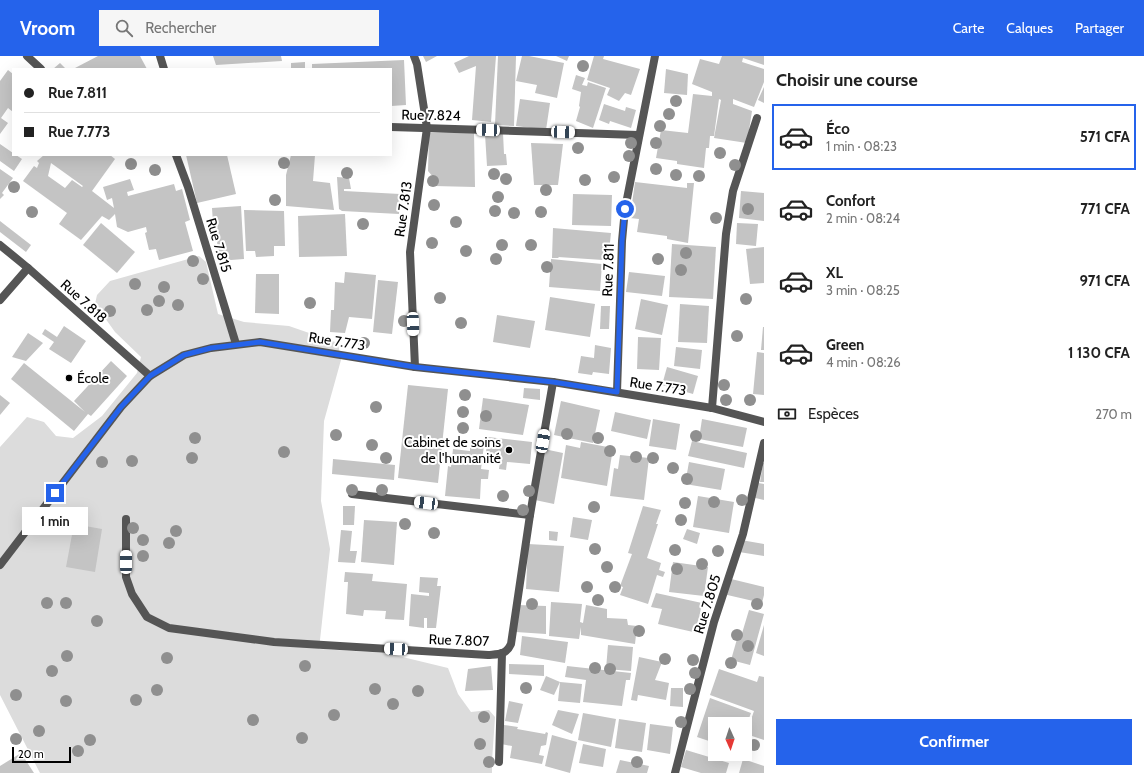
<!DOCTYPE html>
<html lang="fr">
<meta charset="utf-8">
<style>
:root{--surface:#fff;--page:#f6f6f6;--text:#222;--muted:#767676;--line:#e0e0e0;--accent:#2563eb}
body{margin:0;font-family:Cabin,sans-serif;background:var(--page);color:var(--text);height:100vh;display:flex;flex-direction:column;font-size:15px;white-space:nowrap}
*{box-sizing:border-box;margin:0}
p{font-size:13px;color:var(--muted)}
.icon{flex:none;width:22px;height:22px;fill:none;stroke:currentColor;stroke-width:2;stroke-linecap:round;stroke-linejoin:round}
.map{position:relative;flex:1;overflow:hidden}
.drawer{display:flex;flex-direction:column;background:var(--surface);width:380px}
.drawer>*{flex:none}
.banner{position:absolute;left:12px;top:12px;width:380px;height:88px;border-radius:0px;box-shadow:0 4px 16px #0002;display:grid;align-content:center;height:88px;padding:0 12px;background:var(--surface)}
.needle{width:26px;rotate:177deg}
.buttons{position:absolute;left:708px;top:661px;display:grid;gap:8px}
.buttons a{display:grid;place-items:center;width:44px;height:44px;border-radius:0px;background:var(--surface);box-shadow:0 4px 16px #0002;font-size:20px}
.scale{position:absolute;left:12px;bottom:10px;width:59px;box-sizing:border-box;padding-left:4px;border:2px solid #000;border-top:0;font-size:11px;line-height:14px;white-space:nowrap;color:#000;-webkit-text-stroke:3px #fff;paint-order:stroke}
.end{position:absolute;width:18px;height:18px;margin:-9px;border:5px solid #2563eb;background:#fff;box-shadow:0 0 0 2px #fff}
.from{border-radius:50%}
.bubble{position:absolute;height:28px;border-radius:0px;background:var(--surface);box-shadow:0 4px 16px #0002;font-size:13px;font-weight:800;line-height:28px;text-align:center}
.car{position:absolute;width:12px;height:24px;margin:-12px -6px;border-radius:5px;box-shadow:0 0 3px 1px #0007;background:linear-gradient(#fff 24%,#345 0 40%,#fff 0 76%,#345 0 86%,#fff 0)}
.banner b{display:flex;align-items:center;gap:14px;height:38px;font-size:15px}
.banner b+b{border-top:1px solid var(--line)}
.banner i{width:10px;height:10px;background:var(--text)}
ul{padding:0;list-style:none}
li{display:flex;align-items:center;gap:12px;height:66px;margin:0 8px 6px;padding:0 4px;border:2px solid transparent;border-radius:0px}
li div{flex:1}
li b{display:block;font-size:15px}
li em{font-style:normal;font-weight:800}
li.selected{border-color:var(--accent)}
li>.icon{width:36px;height:36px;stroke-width:1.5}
h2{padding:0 12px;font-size:18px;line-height:48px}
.pay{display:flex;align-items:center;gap:10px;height:44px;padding:0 12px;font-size:15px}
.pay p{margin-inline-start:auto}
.cta{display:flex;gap:8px;margin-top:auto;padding:8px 12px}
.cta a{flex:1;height:46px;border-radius:0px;background:var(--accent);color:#fff;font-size:16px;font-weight:800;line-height:46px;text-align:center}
header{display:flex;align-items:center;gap:24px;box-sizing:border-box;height:56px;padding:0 20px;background:var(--accent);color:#fff}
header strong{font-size:19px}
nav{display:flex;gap:22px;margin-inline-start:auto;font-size:14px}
.search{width:280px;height:36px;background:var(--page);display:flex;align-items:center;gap:10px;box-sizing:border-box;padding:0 14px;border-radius:0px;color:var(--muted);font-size:15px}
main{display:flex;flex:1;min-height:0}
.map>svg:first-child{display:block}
.green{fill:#dcdcdc}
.building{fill:#c4c4c4;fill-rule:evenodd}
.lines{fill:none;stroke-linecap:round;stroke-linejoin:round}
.street{stroke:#555;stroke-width:8}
.tree{fill:#8f8f8f}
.route{stroke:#2563eb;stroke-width:5}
.poi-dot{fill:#000;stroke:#fff;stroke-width:1.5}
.labels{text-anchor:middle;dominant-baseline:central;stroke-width:4;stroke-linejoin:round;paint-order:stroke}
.street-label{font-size:14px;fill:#000;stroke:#fff}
.poi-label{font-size:14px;fill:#000;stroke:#fff;text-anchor:start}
</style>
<header>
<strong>Vroom</strong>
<div class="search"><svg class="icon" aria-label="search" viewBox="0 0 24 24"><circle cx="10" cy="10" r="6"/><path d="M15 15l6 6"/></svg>Rechercher</div>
<nav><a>Carte</a><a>Calques</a><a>Partager</a></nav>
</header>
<main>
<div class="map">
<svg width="764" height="717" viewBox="0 0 764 717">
<rect width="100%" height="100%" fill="#fff"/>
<!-- green -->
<path class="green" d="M199,200L206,206L218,258L244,266L289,270L338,287L341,304L324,365L321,445L330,493L319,593L386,597L448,612L458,638L471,656L489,654L495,661L492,705V717H40L0,639V391L27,361L44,366L56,380L73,382L102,360L137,317L141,301L115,276L95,248L97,239L110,225Z"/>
<!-- building -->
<g class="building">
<path d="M98,0H140L147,13H75V12Z"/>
<path d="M213,0H281L282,5L216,9Z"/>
<path d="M423,0H437L426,6Z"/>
<path d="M469,0H496L491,66L472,64L476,10L459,17L454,7Z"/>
<path d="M498,0H516L514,70L495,69Z"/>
<path d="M522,0H529L564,7L557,42L535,37L537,29L516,25Z"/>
<path d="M556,0H569L567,5Z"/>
<path d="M594,0H604L603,3L640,13L631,39L625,37L619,45L607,39L610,32L587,24Z"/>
<path d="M722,0H764V9L743,2L742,6L764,13V26L754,51L733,43V48L752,55L747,87L714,82L721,44L719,43L714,80H710L709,92H706L704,112L677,108V105L656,102L661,74L688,77L693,38L712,40V36L692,28L700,3L719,8Z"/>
<path d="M404,4L406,49L391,50V13H312V8Z"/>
<path d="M305,6V13H291V7Z"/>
<path d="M60,7L66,13H53Z"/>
<path d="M666,13L688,18L687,39L664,37Z"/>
<path d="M8,14L13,18V56L8,52L1,62L8,67L0,78V25Z"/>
<path d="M576,19L585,22L582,29L587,30L588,26L606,32L593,72L576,65L580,51L579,50L581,36L572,33Z"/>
<path d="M764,31V47L758,44Z"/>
<path d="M520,43L550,47L546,74L516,70Z"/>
<path d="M604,48L625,55L626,51L636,54L631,72L610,65L609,68L599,64Z"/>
<path d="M474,76L475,131L434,130V122L428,115L429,77Z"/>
<path d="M503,77L504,98H506L507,109L487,110L485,78Z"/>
<path d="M531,87L563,88L558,129H534Z"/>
<path d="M0,88L13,97V99H16L22,103L14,115L0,105Z"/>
<path d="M44,99H110L115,103L92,135L114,152L112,142L107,144L103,131L130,123L134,134L127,136L128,140L174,128L176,135L182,133L190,164L185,166L193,195L159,204L156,193L149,194L145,177L147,176L146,171L128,176L117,171L115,158L109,164L102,160L81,184L59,168L67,157L23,125L34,110L37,112L39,107L37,105ZM51,107L83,130L82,131L72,124L65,132L48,120Z"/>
<path d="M186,99H227L236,138L197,147Z"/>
<path d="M291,99H315L313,125L330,127L334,154L286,150V119Z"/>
<path d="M0,113L13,122L2,137L4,139L0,143Z"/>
<path d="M337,121L349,122L351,133H344V135L400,138L399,158L342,155L339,153Z"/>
<path d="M635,126L687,132V127H694L688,187L667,183V180L637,176L639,163L630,162Z"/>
<path d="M741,135L764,137V165L739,162Z"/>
<path d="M573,138L612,139L611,170L572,169Z"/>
<path d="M241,150L244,203L218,205L217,182H214L212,152Z"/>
<path d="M244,154L284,155L285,190H274V200L256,201L255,195H246Z"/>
<path d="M345,158L347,200L299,201L298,160Z"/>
<path d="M0,165L31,189L26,196L0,176Z"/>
<path d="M101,167L135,196L117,217L83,189Z"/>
<path d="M737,167L758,168L756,190L736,188Z"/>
<path d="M553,172L611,177L609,196L603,195V204L558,201L559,202H552Z"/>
<path d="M672,188L716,191L713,243L669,241Z"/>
<path d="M764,191V227L750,228L746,193Z"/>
<path d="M551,203L602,208L600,235L549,231Z"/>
<path d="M345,216L376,219L372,263L349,261L345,277L330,276L331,254H334L335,226L344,227Z"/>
<path d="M629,216L665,220L662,240L626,236Z"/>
<path d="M256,218H279V258L255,257Z"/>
<path d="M378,224L398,226L392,278L373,276Z"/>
<path d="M550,241L595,248L590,281L545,274Z"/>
<path d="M641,243L668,249L662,279L635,273Z"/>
<path d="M680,248L709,250L707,287L678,286Z"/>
<path d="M601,250H610L609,273H600Z"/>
<path d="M497,259L535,265L530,292L493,286Z"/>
<path d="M64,270L86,285L71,307L49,293L54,286L42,278L45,273L57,281Z"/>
<path d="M763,271H764V294H761Z"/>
<path d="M28,277L43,287L26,305L12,301Z"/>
<path d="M638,281L661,282L659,314L637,313Z"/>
<path d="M595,289L611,292L609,318L593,316L592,319L578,317L581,300L594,302Z"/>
<path d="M676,291L702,294L700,313L674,310Z"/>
<path d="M757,296L764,297V339L753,338Z"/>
<path d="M111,305L127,320L91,360L88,358L74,375L11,323L24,307L85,356L74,345Z"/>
<path d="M667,311L698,320L693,338L662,329Z"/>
<path d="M408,329L448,333L438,427L398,422Z"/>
<path d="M524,332L540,333V344L523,342Z"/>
<path d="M0,339L10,347L0,359Z"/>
<path d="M483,342L529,349L523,379L479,373Z"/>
<path d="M561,345L600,354L593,387L554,379Z"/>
<path d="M615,356L651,364L647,383L611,375Z"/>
<path d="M653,363L680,368L676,394L649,390Z"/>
<path d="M702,363L747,372L743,391L699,383Z"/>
<path d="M488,381L532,386L530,408L507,406L506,414L499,413L500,406L485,403Z"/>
<path d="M692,385L747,397L744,412L688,400Z"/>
<path d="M581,386L613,392L607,430L561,422L566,389L580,392Z"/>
<path d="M470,388L484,389L481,413L489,414L488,423H481L480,443L445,440L448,410L451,411L453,393L470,395Z"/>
<path d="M544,393L563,397L554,448L535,444Z"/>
<path d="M620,399L649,402L644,444L610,440L614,412L618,413Z"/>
<path d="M333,403L395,409L394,424L332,418Z"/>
<path d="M689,406L725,413L721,434L685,428Z"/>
<path d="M763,407H764V426H760Z"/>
<path d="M753,426L764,428V444L751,441Z"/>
<path d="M698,440L734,446L729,477L693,471Z"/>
<path d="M343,450H355L354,469H343Z"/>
<path d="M643,450L661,454L656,468H658L647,502L661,507L659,514L665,516L663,521L657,519L648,548L620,539L623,531L620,530L632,498L628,497Z"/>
<path d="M573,461L592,464L588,484L570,481Z"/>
<path d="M364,464L397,466L394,509L361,506Z"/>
<path d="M74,468L102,473L95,516L66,511Z"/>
<path d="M687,473L700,477L697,488L683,483Z"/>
<path d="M341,474L352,475L350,495H357L355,507L338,506Z"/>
<path d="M549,475L558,476L557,485L549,484Z"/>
<path d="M741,484L764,488V500L739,496Z"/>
<path d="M528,488L564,490L559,536L526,533Z"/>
<path d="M673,506L708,511L704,540L669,536Z"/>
<path d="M345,516L373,518L372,525L407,528L404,564L385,563L386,555L364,554L363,560L346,558L348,526H344Z"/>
<path d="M420,521L438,522L437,530H441L436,572H427V562H424V572L409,570L411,538L429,540V537L419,536Z"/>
<path d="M727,522L764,531V539L762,547L723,538Z"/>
<path d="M656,537L702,547L698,567L704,569L702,578L658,568L662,553L651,551Z"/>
<path d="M551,546L582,548L580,566L583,567L586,549L607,553V562L627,563L628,569L637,570L635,588L581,579V571L579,583L549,580Z"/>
<path d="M518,549L546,550V578L516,576Z"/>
<path d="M749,554L764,558L750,609L731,604L737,583L740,584Z"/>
<path d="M764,569V600L756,597Z"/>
<path d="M522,580L568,586L565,607L520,599Z"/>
<path d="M608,589L633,591L631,615L606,613Z"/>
<path d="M639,601L662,606L655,624L669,627L666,644L638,639L637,645L631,644Z"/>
<path d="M509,608L544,609V620L509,618Z"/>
<path d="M491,610L493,634L465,635L468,613Z"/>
<path d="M567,610L631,617L630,624H626L622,650L583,646L586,624L565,621Z"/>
<path d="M719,613L757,626L759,620L764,621V684L746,678L754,655L710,639Z"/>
<path d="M546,620L560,626L554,639L540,634Z"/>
<path d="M560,626L582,628L580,647L558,645Z"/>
<path d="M671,632H683V651L670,650Z"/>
<path d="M710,642L751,657L745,673V668H715V687L697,681Z"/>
<path d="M509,645L523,648L518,667L505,665Z"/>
<path d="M558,654L579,658L572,678L552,669Z"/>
<path d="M583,657L616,663L611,691L578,684Z"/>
<path d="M619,663L646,667L642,696L615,692Z"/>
<path d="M650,668L673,671L670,698L647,694Z"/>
<path d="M504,669L518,671L517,673L545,678L546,676L548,677L546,689L541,690L539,699L544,700L542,708L510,702L512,690L501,688Z"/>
<path d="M552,679L577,686L570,717L545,710Z"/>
<path d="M583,688L606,693L603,711L579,707Z"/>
<path d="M686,694L729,707L726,717H701L681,711Z"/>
<path d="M21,697L34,717H0V710Z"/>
<path d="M743,703L764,710V717H739Z"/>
<path d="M620,704L649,710L647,717H616Z"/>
</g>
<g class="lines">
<!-- street -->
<g class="street">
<path d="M27,0L41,13"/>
<path d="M160,0L164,13"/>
<path d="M414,0L417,8L427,72L410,196L415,311"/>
<path d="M391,71L638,79"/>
<path d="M176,99L188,131L236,288"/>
<path d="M0,189L28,212L150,320"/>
<path d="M0,244L28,212"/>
<path d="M617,336L622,185L625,153L655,0"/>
<path d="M712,352L726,178L733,135L757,62"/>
<path d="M352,438L530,459"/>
<path d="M126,463V521L132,538L147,561L169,572L274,586L488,599C499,598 506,599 511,588L530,459L553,326"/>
<path d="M0,509L121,351L150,320L184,299L211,292L260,286L415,311L553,326L712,352L764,366"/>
<path d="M499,706L502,597"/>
<path d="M675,717L714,566L743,478L764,387"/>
</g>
</g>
<!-- trees -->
<g class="tree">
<circle cx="583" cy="10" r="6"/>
<circle cx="676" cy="45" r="6"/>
<circle cx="669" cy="58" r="6"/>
<circle cx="660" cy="70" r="6"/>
<circle cx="631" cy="87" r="6"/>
<circle cx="656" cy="87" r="6"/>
<circle cx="578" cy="92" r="6"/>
<circle cx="720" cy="97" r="6"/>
<circle cx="629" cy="100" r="6"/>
<circle cx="284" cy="107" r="6"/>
<circle cx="131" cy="108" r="6"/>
<circle cx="735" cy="109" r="6"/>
<circle cx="656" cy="113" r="6"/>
<circle cx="155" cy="114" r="6"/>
<circle cx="347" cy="117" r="6"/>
<circle cx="494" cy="118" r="6"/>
<circle cx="676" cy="119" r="6"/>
<circle cx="699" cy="120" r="6"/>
<circle cx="614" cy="121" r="6"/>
<circle cx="506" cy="123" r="6"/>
<circle cx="585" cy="124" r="6"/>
<circle cx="433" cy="125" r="6"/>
<circle cx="14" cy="131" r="6"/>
<circle cx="546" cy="134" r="6"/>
<circle cx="498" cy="141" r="6"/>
<circle cx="275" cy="144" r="6"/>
<circle cx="434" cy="149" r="6"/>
<circle cx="748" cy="153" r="6"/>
<circle cx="495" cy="155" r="6"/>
<circle cx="32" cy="156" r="6"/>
<circle cx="541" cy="156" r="6"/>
<circle cx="514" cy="157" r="6"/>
<circle cx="716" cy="162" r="6"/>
<circle cx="456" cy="166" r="6"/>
<circle cx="363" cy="168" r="6"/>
<circle cx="432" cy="187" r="6"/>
<circle cx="502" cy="189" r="6"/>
<circle cx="531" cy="189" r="6"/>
<circle cx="466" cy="195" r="6"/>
<circle cx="686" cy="197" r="6"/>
<circle cx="496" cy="203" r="6"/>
<circle cx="658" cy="203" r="6"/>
<circle cx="193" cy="205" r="6"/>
<circle cx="547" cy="211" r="6"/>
<circle cx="681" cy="214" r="6"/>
<circle cx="203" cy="223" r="6"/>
<circle cx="135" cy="228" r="6"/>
<circle cx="164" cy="231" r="6"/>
<circle cx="440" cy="242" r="6"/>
<circle cx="746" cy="243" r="6"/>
<circle cx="159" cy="245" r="6"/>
<circle cx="310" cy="247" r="6"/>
<circle cx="178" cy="249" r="6"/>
<circle cx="147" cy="254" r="6"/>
<circle cx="110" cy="255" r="6"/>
<circle cx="404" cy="265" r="6"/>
<circle cx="461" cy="267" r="6"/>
<circle cx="737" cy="280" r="6"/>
<circle cx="364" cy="287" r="6"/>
<circle cx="724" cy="329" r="6"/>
<circle cx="465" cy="339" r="6"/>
<circle cx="726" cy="344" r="6"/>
<circle cx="750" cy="344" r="6"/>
<circle cx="376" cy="351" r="6"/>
<circle cx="463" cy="356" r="6"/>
<circle cx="486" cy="360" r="6"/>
<circle cx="463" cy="372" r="6"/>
<circle cx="567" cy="378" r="6"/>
<circle cx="336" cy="379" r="6"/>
<circle cx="696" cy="380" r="6"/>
<circle cx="195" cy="382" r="6"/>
<circle cx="598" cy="382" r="6"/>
<circle cx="372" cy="389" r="6"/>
<circle cx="610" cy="395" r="6"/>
<circle cx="284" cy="396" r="6"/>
<circle cx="636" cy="401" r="6"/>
<circle cx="192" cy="402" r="6"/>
<circle cx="386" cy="402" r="6"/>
<circle cx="653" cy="402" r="6"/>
<circle cx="132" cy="405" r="6"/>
<circle cx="102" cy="406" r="6"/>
<circle cx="673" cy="412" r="6"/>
<circle cx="687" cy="423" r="6"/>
<circle cx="352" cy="434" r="6"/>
<circle cx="382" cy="434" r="6"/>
<circle cx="529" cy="435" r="6"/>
<circle cx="503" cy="440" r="6"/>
<circle cx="742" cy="444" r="6"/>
<circle cx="714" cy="446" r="6"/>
<circle cx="685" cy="447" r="6"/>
<circle cx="594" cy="451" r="6"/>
<circle cx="523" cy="454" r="6"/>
<circle cx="681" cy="464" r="6"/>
<circle cx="405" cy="468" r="6"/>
<circle cx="133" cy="472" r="6"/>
<circle cx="176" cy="475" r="6"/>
<circle cx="434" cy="477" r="6"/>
<circle cx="143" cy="484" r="6"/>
<circle cx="169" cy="487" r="6"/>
<circle cx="595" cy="493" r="6"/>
<circle cx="675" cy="494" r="6"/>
<circle cx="718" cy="495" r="6"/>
<circle cx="143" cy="500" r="6"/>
<circle cx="702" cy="508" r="6"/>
<circle cx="607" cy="511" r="6"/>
<circle cx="677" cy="513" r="6"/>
<circle cx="587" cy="531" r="6"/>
<circle cx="615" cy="531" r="6"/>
<circle cx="598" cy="544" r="6"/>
<circle cx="47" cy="547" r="6"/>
<circle cx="66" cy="547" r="6"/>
<circle cx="532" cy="548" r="6"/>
<circle cx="757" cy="548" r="6"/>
<circle cx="97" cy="565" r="6"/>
<circle cx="639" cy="575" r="6"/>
<circle cx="737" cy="579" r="6"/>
<circle cx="748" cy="590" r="6"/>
<circle cx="67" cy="600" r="6"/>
<circle cx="167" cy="602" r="6"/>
<circle cx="665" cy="603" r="6"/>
<circle cx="693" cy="604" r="6"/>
<circle cx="731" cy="607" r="6"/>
<circle cx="305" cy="610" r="6"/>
<circle cx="595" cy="612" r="6"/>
<circle cx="610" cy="613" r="6"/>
<circle cx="52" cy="615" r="6"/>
<circle cx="695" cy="617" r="6"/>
<circle cx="526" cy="632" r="6"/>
<circle cx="375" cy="633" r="6"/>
<circle cx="690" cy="633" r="6"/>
<circle cx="157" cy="634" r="6"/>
<circle cx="418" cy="635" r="6"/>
<circle cx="16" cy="639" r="6"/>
<circle cx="136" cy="644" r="6"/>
<circle cx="66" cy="645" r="6"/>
<circle cx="393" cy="648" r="6"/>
<circle cx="334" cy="659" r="6"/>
<circle cx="484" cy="661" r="6"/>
<circle cx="253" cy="664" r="6"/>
<circle cx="681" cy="666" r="6"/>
<circle cx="39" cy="675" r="6"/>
<circle cx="302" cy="682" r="6"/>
<circle cx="16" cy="683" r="6"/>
<circle cx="90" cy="684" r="6"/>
<circle cx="480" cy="688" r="6"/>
<circle cx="754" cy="689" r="6"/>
<circle cx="78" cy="695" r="6"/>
<circle cx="489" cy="706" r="6"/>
<circle cx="637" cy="706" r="6"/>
</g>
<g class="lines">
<!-- route -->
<path class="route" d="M55,437L121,351L150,320L184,299L211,292L260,286L415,311L553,326L617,336L622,185L625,153"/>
</g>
<!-- markers -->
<g class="poi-dot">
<circle cx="69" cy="322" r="4"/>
<circle cx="509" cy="394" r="4"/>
</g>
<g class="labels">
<!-- street labels -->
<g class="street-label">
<text transform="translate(431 59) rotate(1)">Rue 7.824</text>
<text transform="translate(403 153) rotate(-82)">Rue 7.813</text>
<text transform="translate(219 189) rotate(73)">Rue 7.815</text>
<text transform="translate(608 214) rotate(-88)">Rue 7.811</text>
<text transform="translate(84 245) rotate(42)">Rue 7.818</text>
<text transform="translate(337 285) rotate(9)">Rue 7.773</text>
<text transform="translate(658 330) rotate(9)">Rue 7.773</text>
<text transform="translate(707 548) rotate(-73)">Rue 7.805</text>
<text transform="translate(459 584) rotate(2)">Rue 7.807</text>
</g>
<!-- poi labels -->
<g class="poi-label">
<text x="77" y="322">École</text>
<text x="501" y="386" text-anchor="end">Cabinet de soins<tspan x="501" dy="16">de l'humanité</tspan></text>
</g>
</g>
</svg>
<div class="buttons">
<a><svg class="needle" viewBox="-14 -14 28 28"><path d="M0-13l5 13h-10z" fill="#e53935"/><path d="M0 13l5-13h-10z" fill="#767676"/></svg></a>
</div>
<div class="scale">20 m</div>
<i class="end from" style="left:625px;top:153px"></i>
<i class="end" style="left:55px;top:437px"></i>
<div class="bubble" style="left:22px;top:451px;width:66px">1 min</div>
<i class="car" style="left:488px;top:74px;rotate:272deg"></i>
<i class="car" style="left:563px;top:76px;rotate:92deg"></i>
<i class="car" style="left:413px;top:268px;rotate:178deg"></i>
<i class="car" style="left:543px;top:385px;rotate:10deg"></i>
<i class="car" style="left:426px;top:447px;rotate:277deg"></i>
<i class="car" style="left:126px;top:506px;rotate:0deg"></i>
<i class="car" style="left:396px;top:593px;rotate:273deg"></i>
<div class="banner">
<b><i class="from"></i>Rue 7.811</b>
<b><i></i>Rue 7.773</b>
</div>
</div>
<section class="drawer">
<h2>Choisir une course</h2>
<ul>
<li class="selected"><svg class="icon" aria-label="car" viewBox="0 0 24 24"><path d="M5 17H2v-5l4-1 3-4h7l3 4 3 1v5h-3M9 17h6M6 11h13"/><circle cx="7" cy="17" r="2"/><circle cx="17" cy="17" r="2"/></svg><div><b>Éco</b><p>1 min · 08:23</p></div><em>571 CFA</em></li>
<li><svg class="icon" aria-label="car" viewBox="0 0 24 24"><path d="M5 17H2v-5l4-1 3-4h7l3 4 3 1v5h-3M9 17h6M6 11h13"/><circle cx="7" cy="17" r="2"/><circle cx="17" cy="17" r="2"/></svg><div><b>Confort</b><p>2 min · 08:24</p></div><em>771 CFA</em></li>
<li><svg class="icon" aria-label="car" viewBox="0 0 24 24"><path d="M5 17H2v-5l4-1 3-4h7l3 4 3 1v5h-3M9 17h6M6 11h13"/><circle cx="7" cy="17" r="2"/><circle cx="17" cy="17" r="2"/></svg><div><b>XL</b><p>3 min · 08:25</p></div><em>971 CFA</em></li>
<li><svg class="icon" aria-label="car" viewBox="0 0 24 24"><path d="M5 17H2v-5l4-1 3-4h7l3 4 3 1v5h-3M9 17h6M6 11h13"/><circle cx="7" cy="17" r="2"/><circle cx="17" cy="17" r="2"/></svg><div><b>Green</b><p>4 min · 08:26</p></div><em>1 130 CFA</em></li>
</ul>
<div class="pay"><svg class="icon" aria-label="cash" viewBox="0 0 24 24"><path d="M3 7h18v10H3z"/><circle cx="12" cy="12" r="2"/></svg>Espèces<p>270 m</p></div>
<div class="cta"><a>Confirmer</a></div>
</section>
</main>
